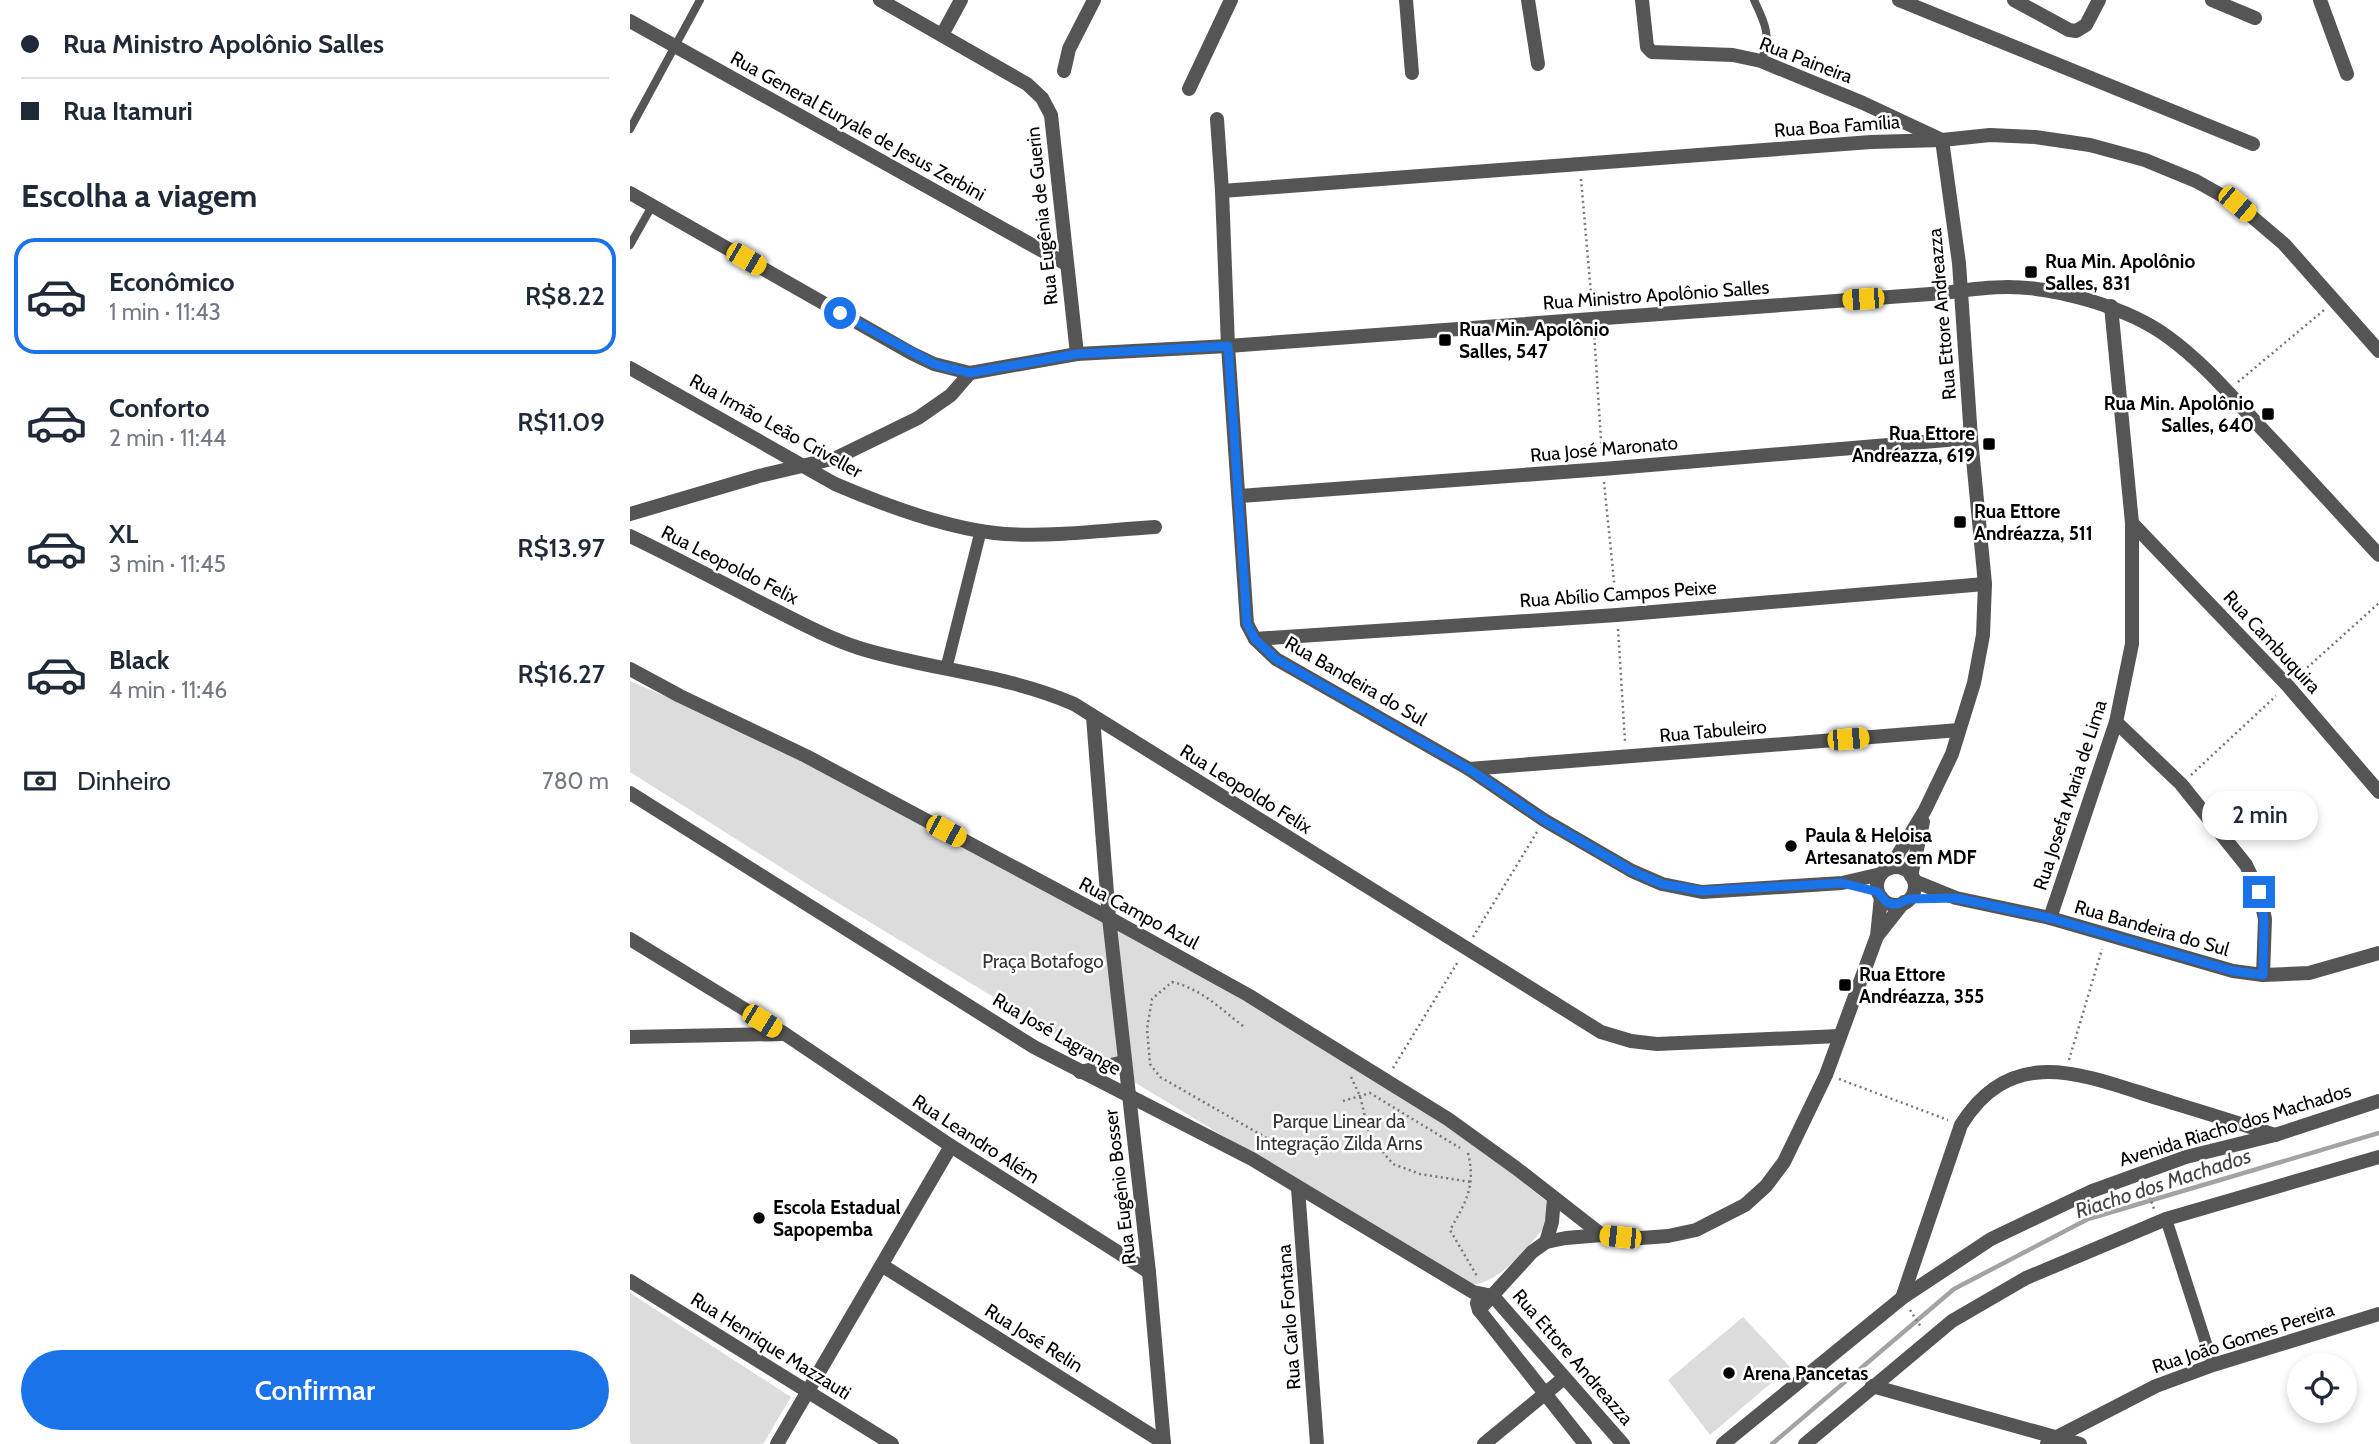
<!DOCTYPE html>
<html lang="pt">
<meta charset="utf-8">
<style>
:root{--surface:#fff;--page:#f2f2f3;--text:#1f2937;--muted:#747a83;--line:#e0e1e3;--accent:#1a73e8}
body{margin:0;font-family:Cabin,sans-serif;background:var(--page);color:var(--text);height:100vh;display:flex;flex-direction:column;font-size:26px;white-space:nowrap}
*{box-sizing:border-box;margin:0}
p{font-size:23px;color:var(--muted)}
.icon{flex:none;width:38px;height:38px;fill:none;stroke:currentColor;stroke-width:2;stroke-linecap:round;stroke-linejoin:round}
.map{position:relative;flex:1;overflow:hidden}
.side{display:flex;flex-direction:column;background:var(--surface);width:630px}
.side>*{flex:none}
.hud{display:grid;align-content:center;height:154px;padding:0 21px;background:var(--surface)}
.controls{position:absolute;left:1657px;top:1353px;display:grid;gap:14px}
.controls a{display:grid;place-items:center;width:70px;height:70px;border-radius:50%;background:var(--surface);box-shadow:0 4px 10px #0003;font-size:35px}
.end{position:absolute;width:32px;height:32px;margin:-16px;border:9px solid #1a73e8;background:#fff;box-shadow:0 0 0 4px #fff}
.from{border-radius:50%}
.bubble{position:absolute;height:49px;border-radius:24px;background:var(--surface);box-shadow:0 4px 10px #0003;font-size:23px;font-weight:600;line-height:49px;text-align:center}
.car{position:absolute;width:21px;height:42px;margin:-21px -10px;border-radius:9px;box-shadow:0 0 5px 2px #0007;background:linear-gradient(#f5c518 24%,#345 0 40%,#f5c518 0 76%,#345 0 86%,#f5c518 0)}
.hud b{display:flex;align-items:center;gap:24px;height:66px;font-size:26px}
.hud b+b{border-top:2px solid var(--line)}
.hud i{width:18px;height:18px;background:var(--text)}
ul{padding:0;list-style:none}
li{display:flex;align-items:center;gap:21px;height:116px;margin:0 14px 10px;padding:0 7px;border:4px solid transparent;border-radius:21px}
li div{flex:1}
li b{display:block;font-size:26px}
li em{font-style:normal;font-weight:600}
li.current{border-color:var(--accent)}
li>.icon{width:63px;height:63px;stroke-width:1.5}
h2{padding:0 21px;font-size:32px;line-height:84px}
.pay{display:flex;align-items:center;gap:18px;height:77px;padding:0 21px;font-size:26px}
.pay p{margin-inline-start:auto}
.cta{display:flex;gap:14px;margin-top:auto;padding:14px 21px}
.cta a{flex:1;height:80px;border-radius:42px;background:var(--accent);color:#fff;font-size:28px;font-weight:600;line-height:80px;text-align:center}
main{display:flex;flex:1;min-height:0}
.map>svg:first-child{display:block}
.green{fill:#dcdcdc}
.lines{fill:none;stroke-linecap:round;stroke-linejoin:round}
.stream{stroke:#a3a3a3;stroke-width:4.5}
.path{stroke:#777;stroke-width:2.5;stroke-dasharray:2 3.5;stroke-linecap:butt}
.service{stroke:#555;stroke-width:8}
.pedestrian{stroke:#555;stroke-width:12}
.minor{stroke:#555;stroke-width:14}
.tertiary{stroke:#555;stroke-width:14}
.route{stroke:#1a73e8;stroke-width:9}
.poi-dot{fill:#000;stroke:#fff;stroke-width:2.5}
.labels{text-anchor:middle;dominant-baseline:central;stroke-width:5;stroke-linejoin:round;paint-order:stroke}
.street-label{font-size:19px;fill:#000;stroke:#fff}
.poi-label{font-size:19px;font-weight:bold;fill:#000;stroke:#fff;text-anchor:start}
.park-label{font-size:19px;fill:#333;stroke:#fff}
.water-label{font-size:21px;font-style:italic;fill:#444;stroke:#fff}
</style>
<main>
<section class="side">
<div class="hud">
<b><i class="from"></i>Rua Ministro Apolônio Salles</b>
<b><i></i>Rua Itamuri</b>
</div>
<h2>Escolha a viagem</h2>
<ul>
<li class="current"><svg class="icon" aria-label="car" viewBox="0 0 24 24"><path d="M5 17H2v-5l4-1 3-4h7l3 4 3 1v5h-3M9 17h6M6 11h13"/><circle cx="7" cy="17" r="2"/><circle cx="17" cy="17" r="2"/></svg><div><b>Econômico</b><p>1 min · 11:43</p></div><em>R$8.22</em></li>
<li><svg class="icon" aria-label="car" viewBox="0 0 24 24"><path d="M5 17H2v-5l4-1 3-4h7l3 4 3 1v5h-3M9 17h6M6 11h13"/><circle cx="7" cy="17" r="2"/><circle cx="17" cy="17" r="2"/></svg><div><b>Conforto</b><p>2 min · 11:44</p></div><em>R$11.09</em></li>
<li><svg class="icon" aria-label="car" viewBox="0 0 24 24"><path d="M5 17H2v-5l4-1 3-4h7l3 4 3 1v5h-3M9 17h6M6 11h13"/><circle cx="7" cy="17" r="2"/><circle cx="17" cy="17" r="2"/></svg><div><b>XL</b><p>3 min · 11:45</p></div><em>R$13.97</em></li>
<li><svg class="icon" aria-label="car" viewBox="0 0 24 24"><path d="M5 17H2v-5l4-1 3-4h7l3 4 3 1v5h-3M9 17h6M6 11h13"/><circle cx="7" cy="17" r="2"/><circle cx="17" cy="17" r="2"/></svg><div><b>Black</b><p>4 min · 11:46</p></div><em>R$16.27</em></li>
</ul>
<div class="pay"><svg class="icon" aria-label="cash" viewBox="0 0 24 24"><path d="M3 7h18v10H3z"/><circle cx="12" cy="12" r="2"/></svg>Dinheiro<p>780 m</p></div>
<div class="cta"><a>Confirmar</a></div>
</section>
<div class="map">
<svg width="1749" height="1444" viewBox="0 0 1749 1444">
<rect width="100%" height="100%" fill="#fff"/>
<!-- green -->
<g class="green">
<path d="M0,681L141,742L584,983L747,1080L835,1136L916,1201L921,1214L917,1224C900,1244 867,1288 838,1284L190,892L0,772Z"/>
<path d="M0,1293L161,1397L133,1444H2L0,1442Z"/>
<path d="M1113,1317L1160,1367L1080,1435L1038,1380Z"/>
</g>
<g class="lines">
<!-- stream -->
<path class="stream" d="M1142,1444L1324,1289L1458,1219L1749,1133"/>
<!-- path -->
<g class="path">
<path d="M951,179L962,305"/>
<path d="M964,332L972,455"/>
<path d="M1608,382L1694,310"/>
<path d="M974,482L986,601"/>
<path d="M988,629L995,741"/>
<path d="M1669,675L1749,603"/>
<path d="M1561,775L1646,696"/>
<path d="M843,937L907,832"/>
<path d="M613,1026C591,1009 570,988 542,982L522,999L517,1029L520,1064L530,1077L654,1148"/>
<path d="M1439,1060L1472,949"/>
<path d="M763,1068L829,960"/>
<path d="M721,1077L730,1096L740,1137L763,1164L790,1174L841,1182"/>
<path d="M1209,1079L1318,1120"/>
<path d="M713,1101L740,1093L830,1148"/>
<path d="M838,1153C846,1186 836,1202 820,1230L847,1276"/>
<path d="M1516,1186L1524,1209"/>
<path d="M1280,1310L1291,1327"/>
</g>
<!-- service -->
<g class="service">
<path d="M1124,0C1135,23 1142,36 1131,61"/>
<path d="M0,129L70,0"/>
<path d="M0,245L22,206"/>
</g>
<!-- pedestrian -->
<g class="pedestrian">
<path d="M316,669L351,530"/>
<path d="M1536,1219L1583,1365"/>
</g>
<!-- minor -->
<g class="minor">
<path d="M250,0L397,84L412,98L421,115L447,354"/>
<path d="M776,0L782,73"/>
<path d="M898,0L908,64"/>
<path d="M1012,0L1017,47L1022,52L1103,55L1131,61L1233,103L1312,140L1329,263L1341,438L1355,584L1353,635L1344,683L1322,754L1295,810L1260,868"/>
<path d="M1269,0L1623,144"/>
<path d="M1384,0L1439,30L1446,31L1456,25L1469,0"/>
<path d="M1582,0L1625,18"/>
<path d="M1690,0L1717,74"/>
<path d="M0,21L436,264"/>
<path d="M312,35L331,0"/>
<path d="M434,71L439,49L464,0"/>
<path d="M559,89L601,0"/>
<path d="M587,119L592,191L598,346L617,624L625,639L646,659L839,769L914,820L1002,871L1032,884L1072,892L1212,883L1251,874"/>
<path d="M592,191L1241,142L1312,140L1360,135L1405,137L1460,145L1515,160L1566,181L1607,204L1654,244L1749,351"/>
<path d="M0,193L281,353L304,364L340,373L447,354L598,346L1314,293C1335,290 1357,287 1378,287C1427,287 1499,308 1538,337C1574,363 1603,398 1633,430C1672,471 1710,513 1749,555"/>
<path d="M0,368L205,484C254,505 322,530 375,534C424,537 476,530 525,527"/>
<path d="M610,496L973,469L1341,438"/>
<path d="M0,514L129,476L206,458L288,418L321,395L340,373"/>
<path d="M1502,523L1658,686L1749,792"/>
<path d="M0,536C46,558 91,582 137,606C167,621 196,637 229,648C300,670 375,674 444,704L971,1032L1001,1041L1027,1044L1209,1036"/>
<path d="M625,639L987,615L1355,584"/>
<path d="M0,669L50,696L176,756L479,918L618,995L818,1119L886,1168L972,1235"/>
<path d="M463,717L479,918L519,1272L534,1444"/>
<path d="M1486,722L1551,784L1616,865L1629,892L1635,919L1633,975"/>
<path d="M839,769L1329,730"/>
<path d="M0,793L404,1047L622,1159L843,1292L863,1296L993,1444"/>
<circle cx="1266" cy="886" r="19"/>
<path d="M1281,876L1293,822"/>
<path d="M1284,881L1326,898L1420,918L1603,971L1633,975L1679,973L1749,953"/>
<path d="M1420,918L1486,722L1502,644V523L1481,306"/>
<path d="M1248,935L1274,902"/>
<path d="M0,939L155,1034L321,1146L519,1272"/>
<path d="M0,1037L153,1034"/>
<path d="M450,1072L494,1062"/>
<path d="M668,1188L687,1444"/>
<path d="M916,1242L922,1222L924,1198"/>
<path d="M253,1266L534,1443"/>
<path d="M0,1281L262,1444"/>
<path d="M1272,1298L1331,1125C1382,1043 1453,1075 1527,1098C1566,1110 1606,1122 1645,1135"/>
<path d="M847,1303L849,1310L955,1444"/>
<path d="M849,1310L902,1252L916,1242L936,1238L972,1235L1011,1238L1038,1236L1066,1230L1115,1205L1136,1186L1154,1162L1196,1075L1247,936L1251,897"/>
<path d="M1242,1386L1450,1444"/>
<path d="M147,1444L321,1146"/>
<path d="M854,1444L934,1378"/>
<path d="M1417,1444L1425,1438L1526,1386L1583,1365L1749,1314"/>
</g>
<!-- tertiary -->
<g class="tertiary">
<path d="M1093,1444L1272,1298L1361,1239L1462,1191L1556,1157L1645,1135L1749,1101"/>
<path d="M1175,1444L1322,1321L1396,1278L1536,1219L1749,1157"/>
</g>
</g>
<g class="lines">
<!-- route -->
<path class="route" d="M210,313L304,364L340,373L447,354L598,346L617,624L625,639L646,659L839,769L914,820L1002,871L1032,884L1072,891L1212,883L1248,892L1256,902L1262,904H1268L1279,899L1326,898L1420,918L1603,971L1633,975L1634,919L1629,892"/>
</g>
<!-- markers -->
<g class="poi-dot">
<rect x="1394" y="265" width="14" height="14" rx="3.5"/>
<rect x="808" y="333" width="14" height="14" rx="3.5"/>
<rect x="1631" y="407" width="14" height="14" rx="3.5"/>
<rect x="1352" y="437" width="14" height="14" rx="3.5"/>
<rect x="1323" y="515" width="14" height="14" rx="3.5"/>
<circle cx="1161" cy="846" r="7"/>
<rect x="1208" y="978" width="14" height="14" rx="3.5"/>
<circle cx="129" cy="1218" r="7"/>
<circle cx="1099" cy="1373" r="7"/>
</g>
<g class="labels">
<!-- street labels -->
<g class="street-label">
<text transform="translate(1176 60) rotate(21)">Rua Paineira</text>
<text transform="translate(228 126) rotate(29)">Rua General Euryale de Jesus Zerbini</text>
<text transform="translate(1207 126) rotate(-4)">Rua Boa Família</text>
<text transform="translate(412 216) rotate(-96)">Rua Eugênia de Guerin</text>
<text transform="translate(1026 295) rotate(-4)">Rua Ministro Apolônio Salles</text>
<text transform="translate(1312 314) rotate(-95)">Rua Ettore Andreazza</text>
<text transform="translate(146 426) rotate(29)">Rua Irmão Leão Criveller</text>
<text transform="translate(974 449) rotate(-5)">Rua José Maronato</text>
<text transform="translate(100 565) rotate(27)">Rua Leopoldo Felix</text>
<text transform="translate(988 594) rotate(-4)">Rua Abílio Campos Peixe</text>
<text transform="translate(1642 642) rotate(47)">Rua Cambuquira</text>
<text transform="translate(726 681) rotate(30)">Rua Bandeira do Sul</text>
<text transform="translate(1083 731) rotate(-5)">Rua Tabuleiro</text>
<text transform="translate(616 789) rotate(32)">Rua Leopoldo Felix</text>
<text transform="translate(1440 795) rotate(-72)">Rua Josefa Maria de Lima</text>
<text transform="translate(509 913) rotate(28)">Rua Campo Azul</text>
<text transform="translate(1522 928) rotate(16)">Rua Bandeira do Sul</text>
<text transform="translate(427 1034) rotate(30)">Rua José Lagrange</text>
<text transform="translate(1605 1125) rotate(-17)">Avenida Riacho dos Machados</text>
<text transform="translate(346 1139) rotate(33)">Rua Leandro Além</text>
<text transform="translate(490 1187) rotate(-97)">Rua Eugênio Bosser</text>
<text transform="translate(659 1317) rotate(-94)">Rua Carlo Fontana</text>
<text transform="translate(404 1338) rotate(32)">Rua José Relin</text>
<text transform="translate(1613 1338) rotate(-18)">Rua João Gomes Pereira</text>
<text transform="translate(141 1346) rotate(32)">Rua Henrique Mazzauti</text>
<text transform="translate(943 1357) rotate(49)">Rua Ettore Andreazza</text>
</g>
<!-- poi labels -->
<g class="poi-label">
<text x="1415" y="261">Rua Min. Apolônio<tspan x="1415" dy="22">Salles, 831</tspan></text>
<text x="829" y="329">Rua Min. Apolônio<tspan x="829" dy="22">Salles, 547</tspan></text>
<text x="1624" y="403" text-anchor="end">Rua Min. Apolônio<tspan x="1624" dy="22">Salles, 640</tspan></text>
<text x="1345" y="433" text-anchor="end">Rua Ettore<tspan x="1345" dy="22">Andréazza, 619</tspan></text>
<text x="1344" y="511">Rua Ettore<tspan x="1344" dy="22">Andréazza, 511</tspan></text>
<text x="1175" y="835">Paula &amp; Heloisa<tspan x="1175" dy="22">Artesanatos em MDF</tspan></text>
<text x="1229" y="974">Rua Ettore<tspan x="1229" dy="22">Andréazza, 355</tspan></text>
<text x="143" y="1207">Escola Estadual<tspan x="143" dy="22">Sapopemba</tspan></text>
<text x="1113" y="1373">Arena Pancetas</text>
</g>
<!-- park labels -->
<g class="park-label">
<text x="413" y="961">Praça Botafogo</text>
<text x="709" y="1121">Parque Linear da<tspan x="709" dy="22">Integração Zilda Arns</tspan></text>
</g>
<!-- water labels -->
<g class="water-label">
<text transform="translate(1533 1183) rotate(-18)">Riacho dos Machados</text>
</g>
</g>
</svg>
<div class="controls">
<a><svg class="icon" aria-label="locate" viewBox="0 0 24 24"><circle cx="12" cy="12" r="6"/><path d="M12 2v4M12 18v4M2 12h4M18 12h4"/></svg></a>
</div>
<i class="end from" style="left:210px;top:313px"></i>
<i class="end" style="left:1629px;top:892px"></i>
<div class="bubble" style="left:1572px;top:791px;width:116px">2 min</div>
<i class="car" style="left:1607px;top:204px;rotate:130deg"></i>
<i class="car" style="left:116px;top:259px;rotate:120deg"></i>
<i class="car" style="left:1233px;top:299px;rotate:266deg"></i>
<i class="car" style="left:1218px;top:739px;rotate:85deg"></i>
<i class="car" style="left:316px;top:831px;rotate:118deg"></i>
<i class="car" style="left:132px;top:1021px;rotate:122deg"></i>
<i class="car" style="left:990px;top:1237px;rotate:276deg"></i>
</div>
</main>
